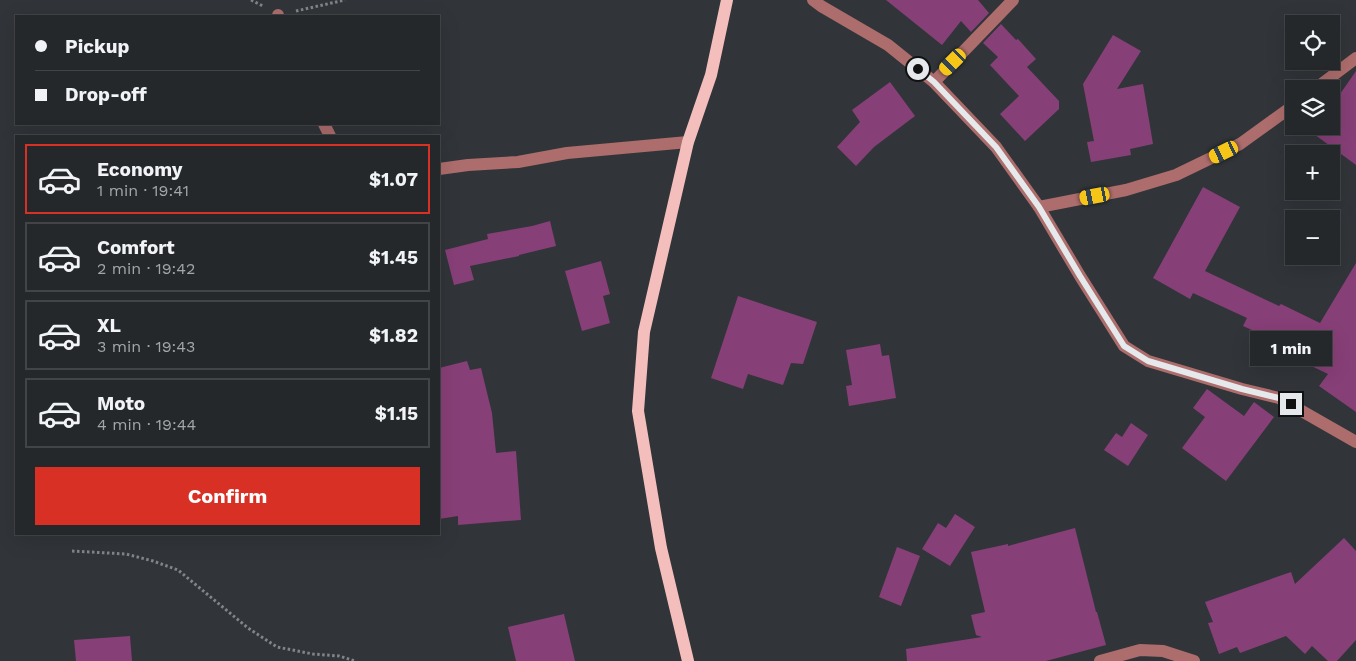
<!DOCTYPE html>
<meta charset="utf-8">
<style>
:root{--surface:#25282b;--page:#2d3033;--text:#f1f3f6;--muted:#a3a6a9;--line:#424447;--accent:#d93025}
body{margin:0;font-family:"Work Sans",sans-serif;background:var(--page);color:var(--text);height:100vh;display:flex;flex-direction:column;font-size:19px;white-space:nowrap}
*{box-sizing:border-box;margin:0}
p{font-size:16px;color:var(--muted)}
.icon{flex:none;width:28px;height:28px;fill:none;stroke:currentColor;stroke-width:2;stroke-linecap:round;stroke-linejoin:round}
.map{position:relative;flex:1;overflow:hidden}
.side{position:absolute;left:15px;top:135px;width:425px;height:400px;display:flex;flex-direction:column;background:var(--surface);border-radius:0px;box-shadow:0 5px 20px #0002,0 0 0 1px var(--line)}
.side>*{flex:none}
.guide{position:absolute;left:15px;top:15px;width:425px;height:110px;border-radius:0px;box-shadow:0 5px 20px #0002,0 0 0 1px var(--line);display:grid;align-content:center;height:110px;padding:0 20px;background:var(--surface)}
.tools{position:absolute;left:1285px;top:15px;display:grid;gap:10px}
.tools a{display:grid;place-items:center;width:55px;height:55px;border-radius:0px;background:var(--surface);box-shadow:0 5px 20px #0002,0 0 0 1px var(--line);font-size:25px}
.end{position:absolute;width:22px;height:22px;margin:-11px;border:6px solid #e6e9ec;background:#111;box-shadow:0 0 0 2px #111}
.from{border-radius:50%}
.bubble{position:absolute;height:35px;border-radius:0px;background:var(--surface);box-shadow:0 5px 20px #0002,0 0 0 1px var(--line);font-size:16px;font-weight:700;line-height:35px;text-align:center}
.car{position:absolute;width:15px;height:30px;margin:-15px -8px;border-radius:6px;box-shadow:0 0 4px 1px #0007;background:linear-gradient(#f5c518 24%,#345 0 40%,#f5c518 0 76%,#345 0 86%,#f5c518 0)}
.guide b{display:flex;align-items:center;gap:18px;height:48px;font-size:19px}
.guide b+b{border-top:1px solid var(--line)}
.guide i{width:12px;height:12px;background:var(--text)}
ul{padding:9px 0 0;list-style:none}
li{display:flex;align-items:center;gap:15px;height:70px;margin:0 10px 8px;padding:0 10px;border:2px solid var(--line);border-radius:0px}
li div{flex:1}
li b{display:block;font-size:19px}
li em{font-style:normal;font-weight:700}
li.active{border-color:var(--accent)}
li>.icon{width:45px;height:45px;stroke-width:1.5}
.cta{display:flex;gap:10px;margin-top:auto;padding:10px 20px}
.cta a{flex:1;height:58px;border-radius:0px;background:var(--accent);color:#fff;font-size:20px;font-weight:700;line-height:58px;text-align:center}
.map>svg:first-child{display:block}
.building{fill:#873f77}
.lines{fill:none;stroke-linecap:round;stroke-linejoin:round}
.path{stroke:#818588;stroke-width:3;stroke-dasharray:2.5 2.5;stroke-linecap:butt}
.minor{stroke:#ad6d6c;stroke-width:12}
.major{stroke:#f4bebc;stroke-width:12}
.route{stroke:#e6e9ec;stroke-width:6}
</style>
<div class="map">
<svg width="1356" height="661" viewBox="0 0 1356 661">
<rect width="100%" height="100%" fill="#313539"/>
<!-- building -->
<g class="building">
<path d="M886,0H978L989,13L971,32L961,21L942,45Z"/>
<path d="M1001,24L1016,40L1018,39L1036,59L1027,67L1059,101V109L1025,141L1000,114L1019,96L990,65L998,57L983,43Z"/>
<path d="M1113,35L1141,51L1117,89L1143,84L1153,144L1130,149L1131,155L1091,162L1087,142L1094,141L1083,84Z"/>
<path d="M1356,71V165L1303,126H1331V107Z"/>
<path d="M890,82L915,116L874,147L856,166L837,147L860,122L852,110Z"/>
<path d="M1203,187L1240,207L1205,271L1279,306L1281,304L1320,323L1356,263V412L1319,386L1328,374L1249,336L1252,330L1243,326L1247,318L1193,293L1190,299L1153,278Z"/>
<path d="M550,221L556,246L519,255V256L470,266L474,280L454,285L445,250L488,239L487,234L532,226Z"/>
<path d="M601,261L610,294L603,296L610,323L582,331L565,271Z"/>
<path d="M738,296L817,322L803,364L791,363L783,385L748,374L743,389L711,378Z"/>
<path d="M880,344L882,356L889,355L896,398L849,406L846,386L852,385L846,350Z"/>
<path d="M467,361L470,370L481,368L492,413L496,453L516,451L521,520L458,525V516L439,519V368Z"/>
<path d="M1207,389L1244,416L1254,402L1274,417L1226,481L1182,448L1205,417L1193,408Z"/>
<path d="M1131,423L1148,435L1128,466L1104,450L1116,433L1122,437Z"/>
<path d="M955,514L975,527L950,566L922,549L938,523L946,528Z"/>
<path d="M1075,528L1096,612H1097L1106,645L1046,661H907L906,649L982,637L976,635L971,615L985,612L971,552L1008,544V546Z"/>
<path d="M1344,538L1356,551V640L1337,661H1328L1312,646L1305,654L1286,636L1240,653L1237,647L1219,654L1208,623L1213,622L1205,602L1291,572L1295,584Z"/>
<path d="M897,547L920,556L901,606L879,597Z"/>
<path d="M564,614L575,661H516L508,627Z"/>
<path d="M130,636L132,661H76L74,640Z"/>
</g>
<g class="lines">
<!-- path -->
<g class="path">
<path d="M251,0L263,6"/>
<path d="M296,11L345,0"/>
<path d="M72,551L126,554L153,561L178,570L248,628L277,647L313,654L339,656L355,661"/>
</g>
<!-- minor -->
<g class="minor">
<path d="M813,0L821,6L888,45L934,82L996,147L1039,207L1080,276L1124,346L1148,361L1242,389L1279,398L1356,442"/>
<path d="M278,15V16"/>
<path d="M934,82L1013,0"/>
<path d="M1315,89L1356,58"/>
<path d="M324,124L330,136"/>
<path d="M439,169L468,165L518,162L567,153L688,142"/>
<path d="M1039,207L1126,190L1176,175L1240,144L1294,105"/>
<path d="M1100,661L1140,650L1163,651L1194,661"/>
</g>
<!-- major -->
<path class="major" d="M688,661L661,548L638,411L644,332L688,142L711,75L727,0"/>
</g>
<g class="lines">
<!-- route -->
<path class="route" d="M918,69L934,82L996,147L1039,207L1080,276L1124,346L1148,361L1242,389L1279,398L1291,404"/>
</g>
</svg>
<div class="tools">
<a><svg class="icon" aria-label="locate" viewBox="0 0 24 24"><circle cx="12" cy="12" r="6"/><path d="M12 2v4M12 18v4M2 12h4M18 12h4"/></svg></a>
<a><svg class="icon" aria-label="layers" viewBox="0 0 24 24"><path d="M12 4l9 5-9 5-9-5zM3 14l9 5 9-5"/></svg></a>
<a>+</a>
<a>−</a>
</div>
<i class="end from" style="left:918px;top:69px"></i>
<i class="end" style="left:1291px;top:404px"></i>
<div class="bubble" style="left:1250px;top:331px;width:82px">1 min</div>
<i class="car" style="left:953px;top:62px;rotate:225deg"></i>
<i class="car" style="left:1224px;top:152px;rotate:244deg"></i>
<i class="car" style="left:1095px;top:196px;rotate:259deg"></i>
<div class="guide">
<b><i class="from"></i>Pickup</b>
<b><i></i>Drop-off</b>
</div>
<section class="side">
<ul>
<li class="active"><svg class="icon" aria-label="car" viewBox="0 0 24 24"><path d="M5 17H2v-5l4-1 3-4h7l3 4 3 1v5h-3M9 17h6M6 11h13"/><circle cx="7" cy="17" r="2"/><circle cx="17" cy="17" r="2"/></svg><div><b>Economy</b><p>1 min · 19:41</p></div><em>$1.07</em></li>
<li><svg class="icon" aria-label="car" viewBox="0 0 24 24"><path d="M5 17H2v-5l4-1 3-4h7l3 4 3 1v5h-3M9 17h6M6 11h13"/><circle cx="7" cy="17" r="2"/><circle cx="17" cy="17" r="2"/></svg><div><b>Comfort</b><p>2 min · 19:42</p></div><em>$1.45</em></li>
<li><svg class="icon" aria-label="car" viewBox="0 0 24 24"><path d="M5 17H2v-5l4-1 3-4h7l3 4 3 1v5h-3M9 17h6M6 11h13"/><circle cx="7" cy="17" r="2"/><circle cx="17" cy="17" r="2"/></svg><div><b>XL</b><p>3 min · 19:43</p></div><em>$1.82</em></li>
<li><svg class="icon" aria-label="car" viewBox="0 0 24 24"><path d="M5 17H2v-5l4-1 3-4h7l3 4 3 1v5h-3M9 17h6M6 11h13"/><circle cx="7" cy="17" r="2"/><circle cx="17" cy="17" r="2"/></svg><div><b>Moto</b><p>4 min · 19:44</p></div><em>$1.15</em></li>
</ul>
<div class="cta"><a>Confirm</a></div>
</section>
</div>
